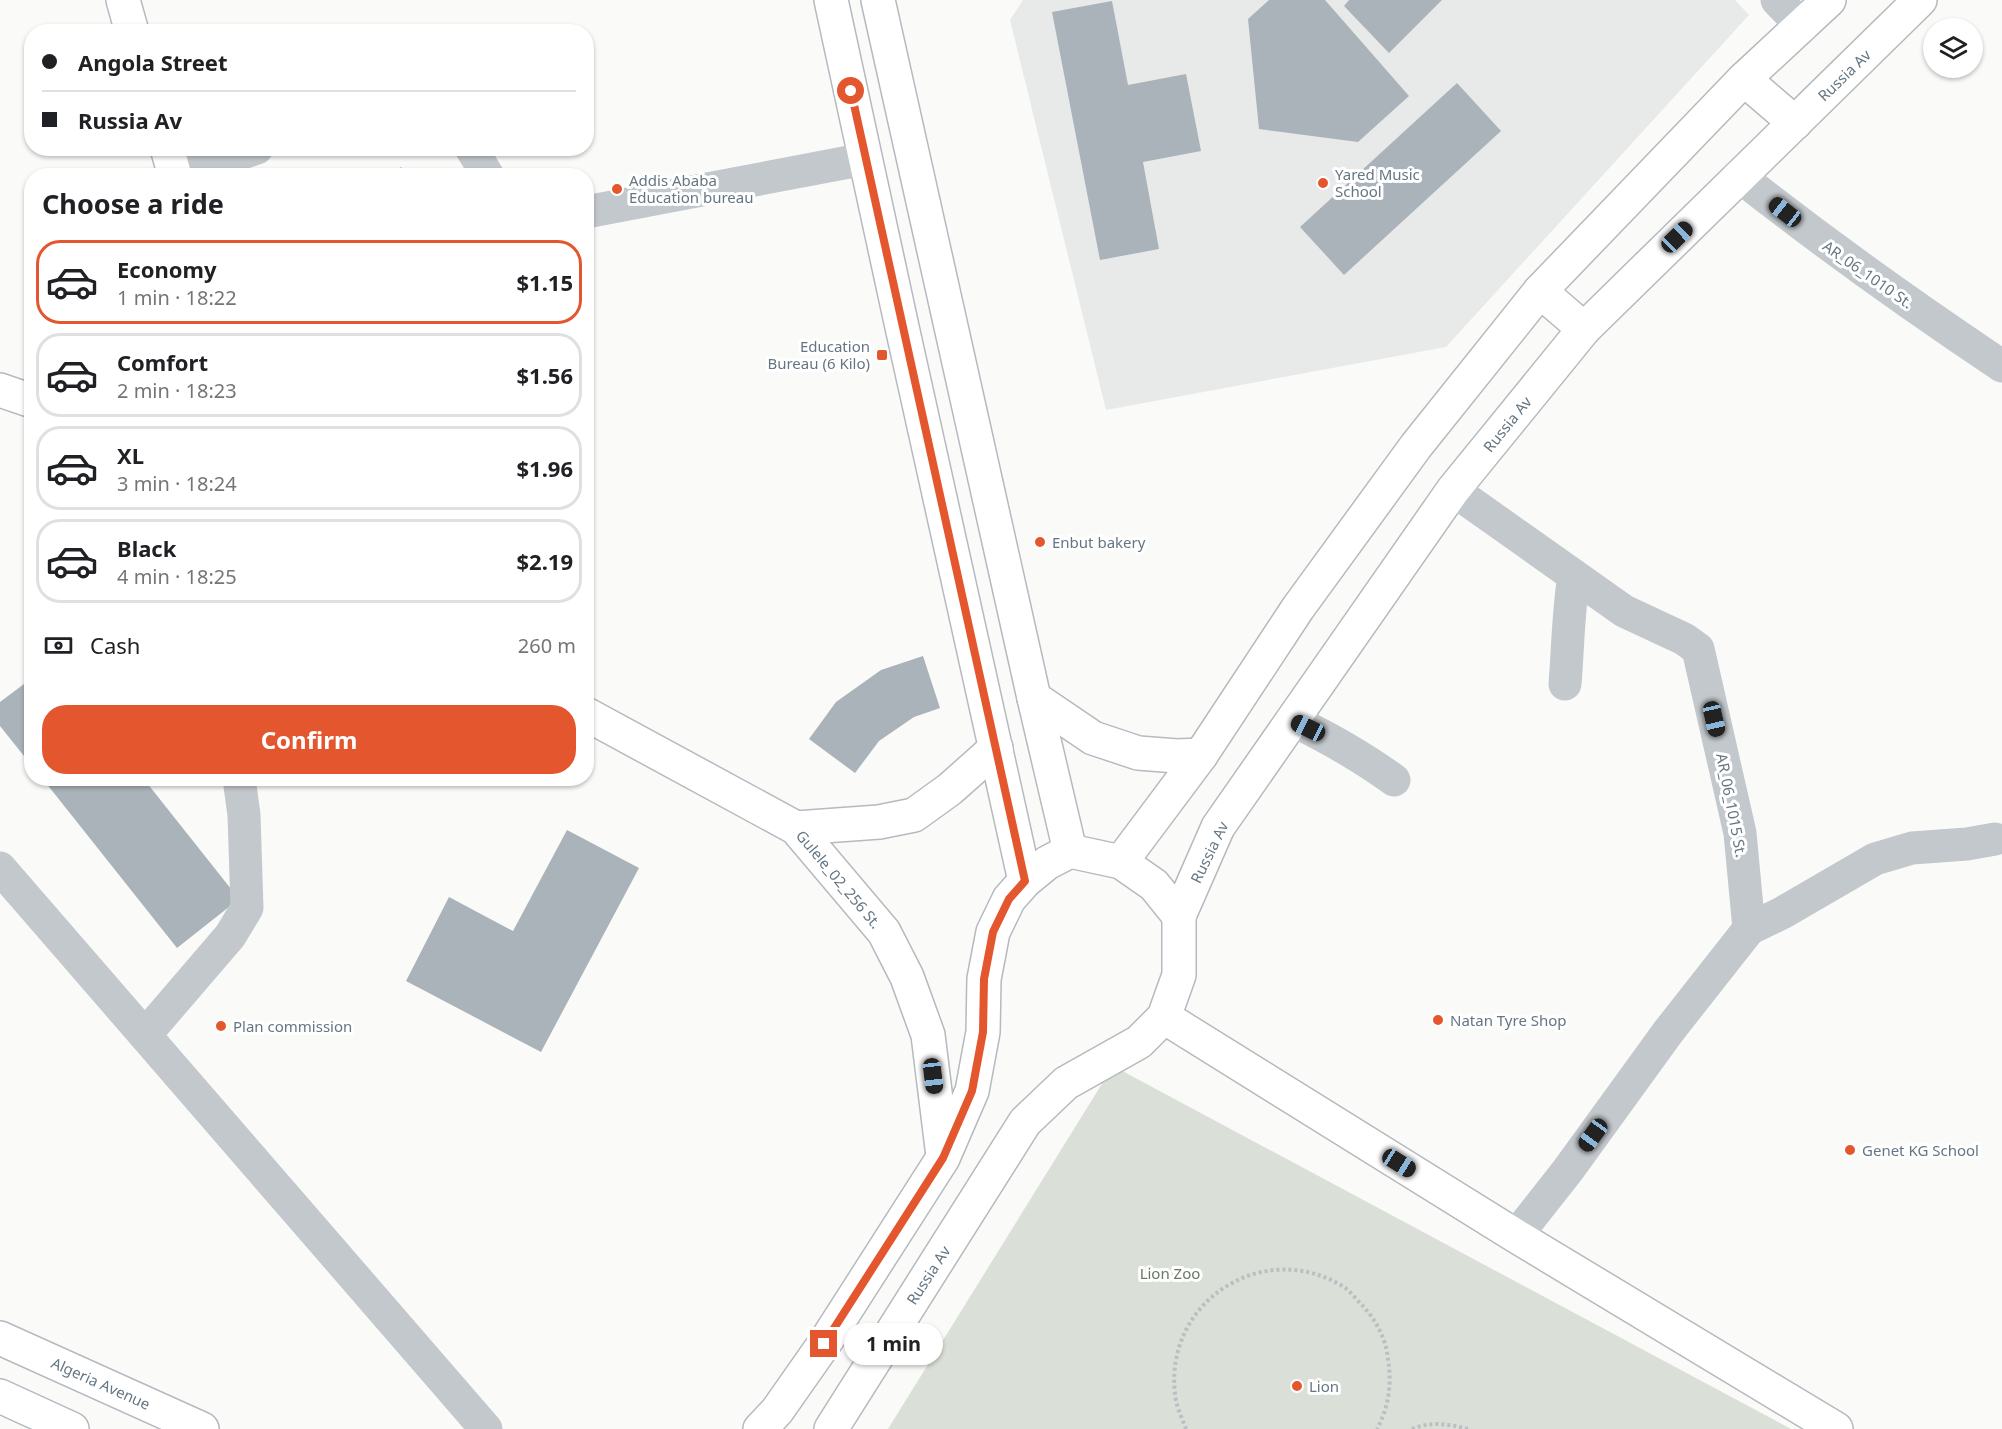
<!DOCTYPE html>
<meta charset="utf-8">
<style>
:root{--surface:#fff;--page:#f2f2f2;--text:#202124;--muted:#757577;--line:#e0e0e0;--accent:#e4572e}
body{margin:0;font-family:"Noto Sans",sans-serif;background:var(--page);color:var(--text);height:100vh;display:flex;flex-direction:column;font-size:22px;white-space:nowrap}
*{box-sizing:border-box;margin:0}
p{font-size:20px;color:var(--muted)}
.icon{flex:none;width:33px;height:33px;fill:none;stroke:currentColor;stroke-width:2;stroke-linecap:round;stroke-linejoin:round}
.map{position:relative;flex:1;overflow:hidden}
.sheet{position:absolute;left:24px;top:168px;width:570px;height:618px;display:flex;flex-direction:column;background:var(--surface);border-radius:24px;box-shadow:0 2px 4px #0004}
.sheet>*{flex:none}
.hud{position:absolute;left:24px;top:24px;width:570px;height:132px;border-radius:24px;box-shadow:0 2px 4px #0004;display:grid;align-content:center;height:132px;padding:0 18px;background:var(--surface)}
.tools{position:absolute;left:1923px;top:18px;display:grid;gap:12px}
.tools a{display:grid;place-items:center;width:60px;height:60px;border-radius:50%;background:var(--surface);box-shadow:0 2px 4px #0004;font-size:30px}
.end{position:absolute;width:27px;height:27px;margin:-14px;border:8px solid #e4572e;background:#fff;box-shadow:0 0 0 3px #fff}
.from{border-radius:50%}
.bubble{position:absolute;height:42px;border-radius:21px;background:var(--surface);box-shadow:0 2px 4px #0004;font-size:20px;font-weight:700;line-height:42px;text-align:center}
.car{position:absolute;width:18px;height:36px;margin:-18px -9px;border-radius:8px;box-shadow:0 0 4px 2px #0007;background:linear-gradient(#222 24%,#8ab4d8 0 40%,#222 0 76%,#8ab4d8 0 86%,#222 0)}
.hud b{display:flex;align-items:center;gap:21px;height:57px;font-size:22px}
.hud b+b{border-top:2px solid var(--line)}
.hud i{width:15px;height:15px;background:var(--text)}
ul{padding:0;list-style:none}
li{display:flex;align-items:center;gap:18px;height:84px;margin:0 12px 9px;padding:0 6px;border:3px solid var(--line);border-radius:24px}
li div{flex:1}
li b{display:block;font-size:22px}
li em{font-style:normal;font-weight:700}
li.on{border-color:var(--accent)}
li>.icon{width:54px;height:54px;stroke-width:1.5}
h2{padding:0 18px;font-size:27px;line-height:72px}
.pay{display:flex;align-items:center;gap:15px;height:66px;padding:0 18px;font-size:22px}
.pay p{margin-inline-start:auto}
.button{display:flex;gap:12px;margin-top:auto;padding:12px 18px}
.button a{flex:1;height:69px;border-radius:24px;background:var(--accent);color:#fff;font-size:24px;font-weight:700;line-height:69px;text-align:center}
.map>svg:first-child{display:block}
.built{fill:#e8e9e9}
.green{fill:#dadfd7}
.building{fill:#aab3b9}
.lines{fill:none;stroke-linecap:round;stroke-linejoin:round}
.major-casing{stroke:#b5babe;stroke-width:36}
.path{stroke:#bbbfc2;stroke-width:4;stroke-dasharray:3 3;stroke-linecap:butt}
.minor{stroke:#c3c8cc;stroke-width:33}
.major{stroke:#fff;stroke-width:33}
.route{stroke:#e4572e;stroke-width:8}
.poi-dot{fill:#e4572e;stroke:#fff;stroke-width:2}
.labels{text-anchor:middle;dominant-baseline:central;stroke-width:6;stroke-linejoin:round;paint-order:stroke}
.street-label{font-size:15px;fill:#657683;stroke:#fff}
.poi-label{font-size:15px;fill:#657683;stroke:#fff;text-anchor:start}
.park-label{font-size:15px;fill:#687a64;stroke:#fff}
</style>
<div class="map">
<svg width="2002" height="1429" viewBox="0 0 2002 1429">
<rect width="100%" height="100%" fill="#fafaf8"/>
<!-- built -->
<path class="built" d="M1023,0H1735L1749,15L1446,347L1106,410L1010,20Z"/>
<!-- green -->
<path class="green" d="M1113,1066L1791,1429H888Z"/>
<!-- building -->
<g class="building">
<path d="M1269,0H1325L1409,96L1358,142L1259,129L1248,19Z"/>
<path d="M1349,0H1442L1389,53L1344,6Z"/>
<path d="M1112,1L1128,85L1186,74L1201,151L1143,162L1159,249L1100,260L1052,12Z"/>
<path d="M1457,83L1501,131L1344,275L1300,227Z"/>
<path d="M401,167L407,176H390Z"/>
<path d="M923,656L940,708L914,717L879,741L855,773L809,739L836,702L881,670Z"/>
<path d="M32,678V766L0,726V702Z"/>
<path d="M42,778H143L239,899L177,948Z"/>
<path d="M567,830L639,868L541,1052L406,981L449,897L513,931Z"/>
</g>
<g class="lines">
<!-- major casing -->
<g class="major-casing">
<g id="major">
<path d="M123,0L132,32"/>
<path d="M831,0L902,327L1025,881"/>
<path d="M878,0L1034,698L1070,851"/>
<path d="M1744,79L1795,123"/>
<path d="M167,148L175,176"/>
<path d="M1540,291L1584,329"/>
<path d="M0,390L32,401"/>
<path d="M1034,698L1093,738L1138,753L1177,756L1201,755"/>
<path d="M586,714L796,828L884,932L907,977L928,1035L943,1156"/>
<path d="M796,828L879,822L914,815L950,789L996,748"/>
<path d="M1121,862L1201,755L1298,608L1416,446L1540,291L1744,79L1829,0"/>
<path d="M1179,916L1218,827L1453,490L1584,329L1920,0"/>
<path d="M1164,1017L1516,1236L1836,1429"/>
<path d="M0,1338L202,1429"/>
<path d="M0,1396L72,1429"/>
<path d="M760,1429L777,1411L824,1344L943,1158L972,1091L983,1032L984,979L993,932L1009,899L1025,881L1047,863L1070,851L1121,862L1154,885L1179,916V975L1164,1017L1139,1042L1066,1083L1025,1122L831,1429"/>
</g>
</g>
<!-- path -->
<g class="path">
<path d="M1186,1429C1182,1418 1176,1406 1175,1394C1164,1301 1264,1237 1344,1287C1350,1291 1355,1298 1360,1303C1375,1318 1386,1338 1388,1359C1392,1383 1389,1407 1377,1429"/>
<path d="M1412,1429C1431,1421 1449,1424 1468,1429"/>
</g>
<!-- minor -->
<g class="minor">
<path d="M1777,0L1802,26"/>
<path d="M471,148L488,176"/>
<path d="M178,176L257,148"/>
<path d="M1739,176C1824,243 1912,306 2002,366"/>
<path d="M586,212L865,159"/>
<path d="M1453,490L1624,611L1684,639L1698,649L1740,833L1749,929L1668,1032L1568,1170L1516,1236"/>
<path d="M1565,684C1568,648 1568,612 1574,576"/>
<path d="M1292,720C1329,738 1361,756 1394,780"/>
<path d="M0,868L486,1429"/>
<path d="M1749,929L1782,913L1875,859L1912,848L1967,844L1995,839"/>
<path d="M145,1035L230,936L247,908L244,815L239,778"/>
</g>
<!-- major -->
<use href="#major" class="major"/>
</g>
<g class="lines">
<!-- route -->
<path class="route" d="M824,1344L943,1158L972,1091L983,1032L984,979L993,932L1009,899L1025,881L851,91"/>
</g>
<!-- markers -->
<g class="poi-dot">
<circle cx="1323" cy="183" r="6"/>
<circle cx="617" cy="189" r="6"/>
<rect x="876" y="349" width="12" height="12" rx="3"/>
<circle cx="1040" cy="542" r="6"/>
<circle cx="1438" cy="1020" r="6"/>
<circle cx="221" cy="1026" r="6"/>
<circle cx="1850" cy="1150" r="6"/>
<circle cx="1297" cy="1386" r="6"/>
</g>
<g class="labels">
<!-- street labels -->
<g class="street-label">
<text transform="translate(1844 75) rotate(-44)">Russia Av</text>
<text transform="translate(1868 274) rotate(35)">AR_06_1010 St.</text>
<text transform="translate(1507 424) rotate(-51)">Russia Av</text>
<text transform="translate(1732 805) rotate(79)">AR_06_1015 St.</text>
<text transform="translate(1209 852) rotate(-64)">Russia Av</text>
<text transform="translate(839 879) rotate(50)">Gulele_02_256 St.</text>
<text transform="translate(928 1275) rotate(-57)">Russia Av</text>
<text transform="translate(101 1383) rotate(24)">Algeria Avenue</text>
</g>
<!-- poi labels -->
<g class="poi-label">
<text x="1335" y="174">Yared Music<tspan x="1335" dy="17">School</tspan></text>
<text x="629" y="180">Addis Ababa<tspan x="629" dy="17">Education bureau</tspan></text>
<text x="870" y="346" text-anchor="end">Education<tspan x="870" dy="17">Bureau (6 Kilo)</tspan></text>
<text x="1052" y="542">Enbut bakery</text>
<text x="1450" y="1020">Natan Tyre Shop</text>
<text x="233" y="1026">Plan commission</text>
<text x="1862" y="1150">Genet KG School</text>
<text x="1309" y="1386">Lion</text>
</g>
<!-- park labels -->
<g class="park-label">
<text x="1170" y="1273">Lion Zoo</text>
</g>
</g>
</svg>
<div class="tools">
<a><svg class="icon" aria-label="layers" viewBox="0 0 24 24"><path d="M12 4l9 5-9 5-9-5zM3 14l9 5 9-5"/></svg></a>
</div>
<i class="end from" style="left:851px;top:91px"></i>
<i class="end" style="left:824px;top:1344px"></i>
<div class="bubble" style="left:844px;top:1323px;width:99px">1 min</div>
<i class="car" style="left:1785px;top:212px;rotate:308deg"></i>
<i class="car" style="left:1677px;top:237px;rotate:46deg"></i>
<i class="car" style="left:1714px;top:719px;rotate:167deg"></i>
<i class="car" style="left:1308px;top:728px;rotate:296deg"></i>
<i class="car" style="left:933px;top:1076px;rotate:173deg"></i>
<i class="car" style="left:1593px;top:1135px;rotate:216deg"></i>
<i class="car" style="left:1399px;top:1163px;rotate:122deg"></i>
<div class="hud">
<b><i class="from"></i>Angola Street</b>
<b><i></i>Russia Av</b>
</div>
<section class="sheet">
<h2>Choose a ride</h2>
<ul>
<li class="on"><svg class="icon" aria-label="car" viewBox="0 0 24 24"><path d="M5 17H2v-5l4-1 3-4h7l3 4 3 1v5h-3M9 17h6M6 11h13"/><circle cx="7" cy="17" r="2"/><circle cx="17" cy="17" r="2"/></svg><div><b>Economy</b><p>1 min · 18:22</p></div><em>$1.15</em></li>
<li><svg class="icon" aria-label="car" viewBox="0 0 24 24"><path d="M5 17H2v-5l4-1 3-4h7l3 4 3 1v5h-3M9 17h6M6 11h13"/><circle cx="7" cy="17" r="2"/><circle cx="17" cy="17" r="2"/></svg><div><b>Comfort</b><p>2 min · 18:23</p></div><em>$1.56</em></li>
<li><svg class="icon" aria-label="car" viewBox="0 0 24 24"><path d="M5 17H2v-5l4-1 3-4h7l3 4 3 1v5h-3M9 17h6M6 11h13"/><circle cx="7" cy="17" r="2"/><circle cx="17" cy="17" r="2"/></svg><div><b>XL</b><p>3 min · 18:24</p></div><em>$1.96</em></li>
<li><svg class="icon" aria-label="car" viewBox="0 0 24 24"><path d="M5 17H2v-5l4-1 3-4h7l3 4 3 1v5h-3M9 17h6M6 11h13"/><circle cx="7" cy="17" r="2"/><circle cx="17" cy="17" r="2"/></svg><div><b>Black</b><p>4 min · 18:25</p></div><em>$2.19</em></li>
</ul>
<div class="pay"><svg class="icon" aria-label="cash" viewBox="0 0 24 24"><path d="M3 7h18v10H3z"/><circle cx="12" cy="12" r="2"/></svg>Cash<p>260 m</p></div>
<div class="button"><a>Confirm</a></div>
</section>
</div>
